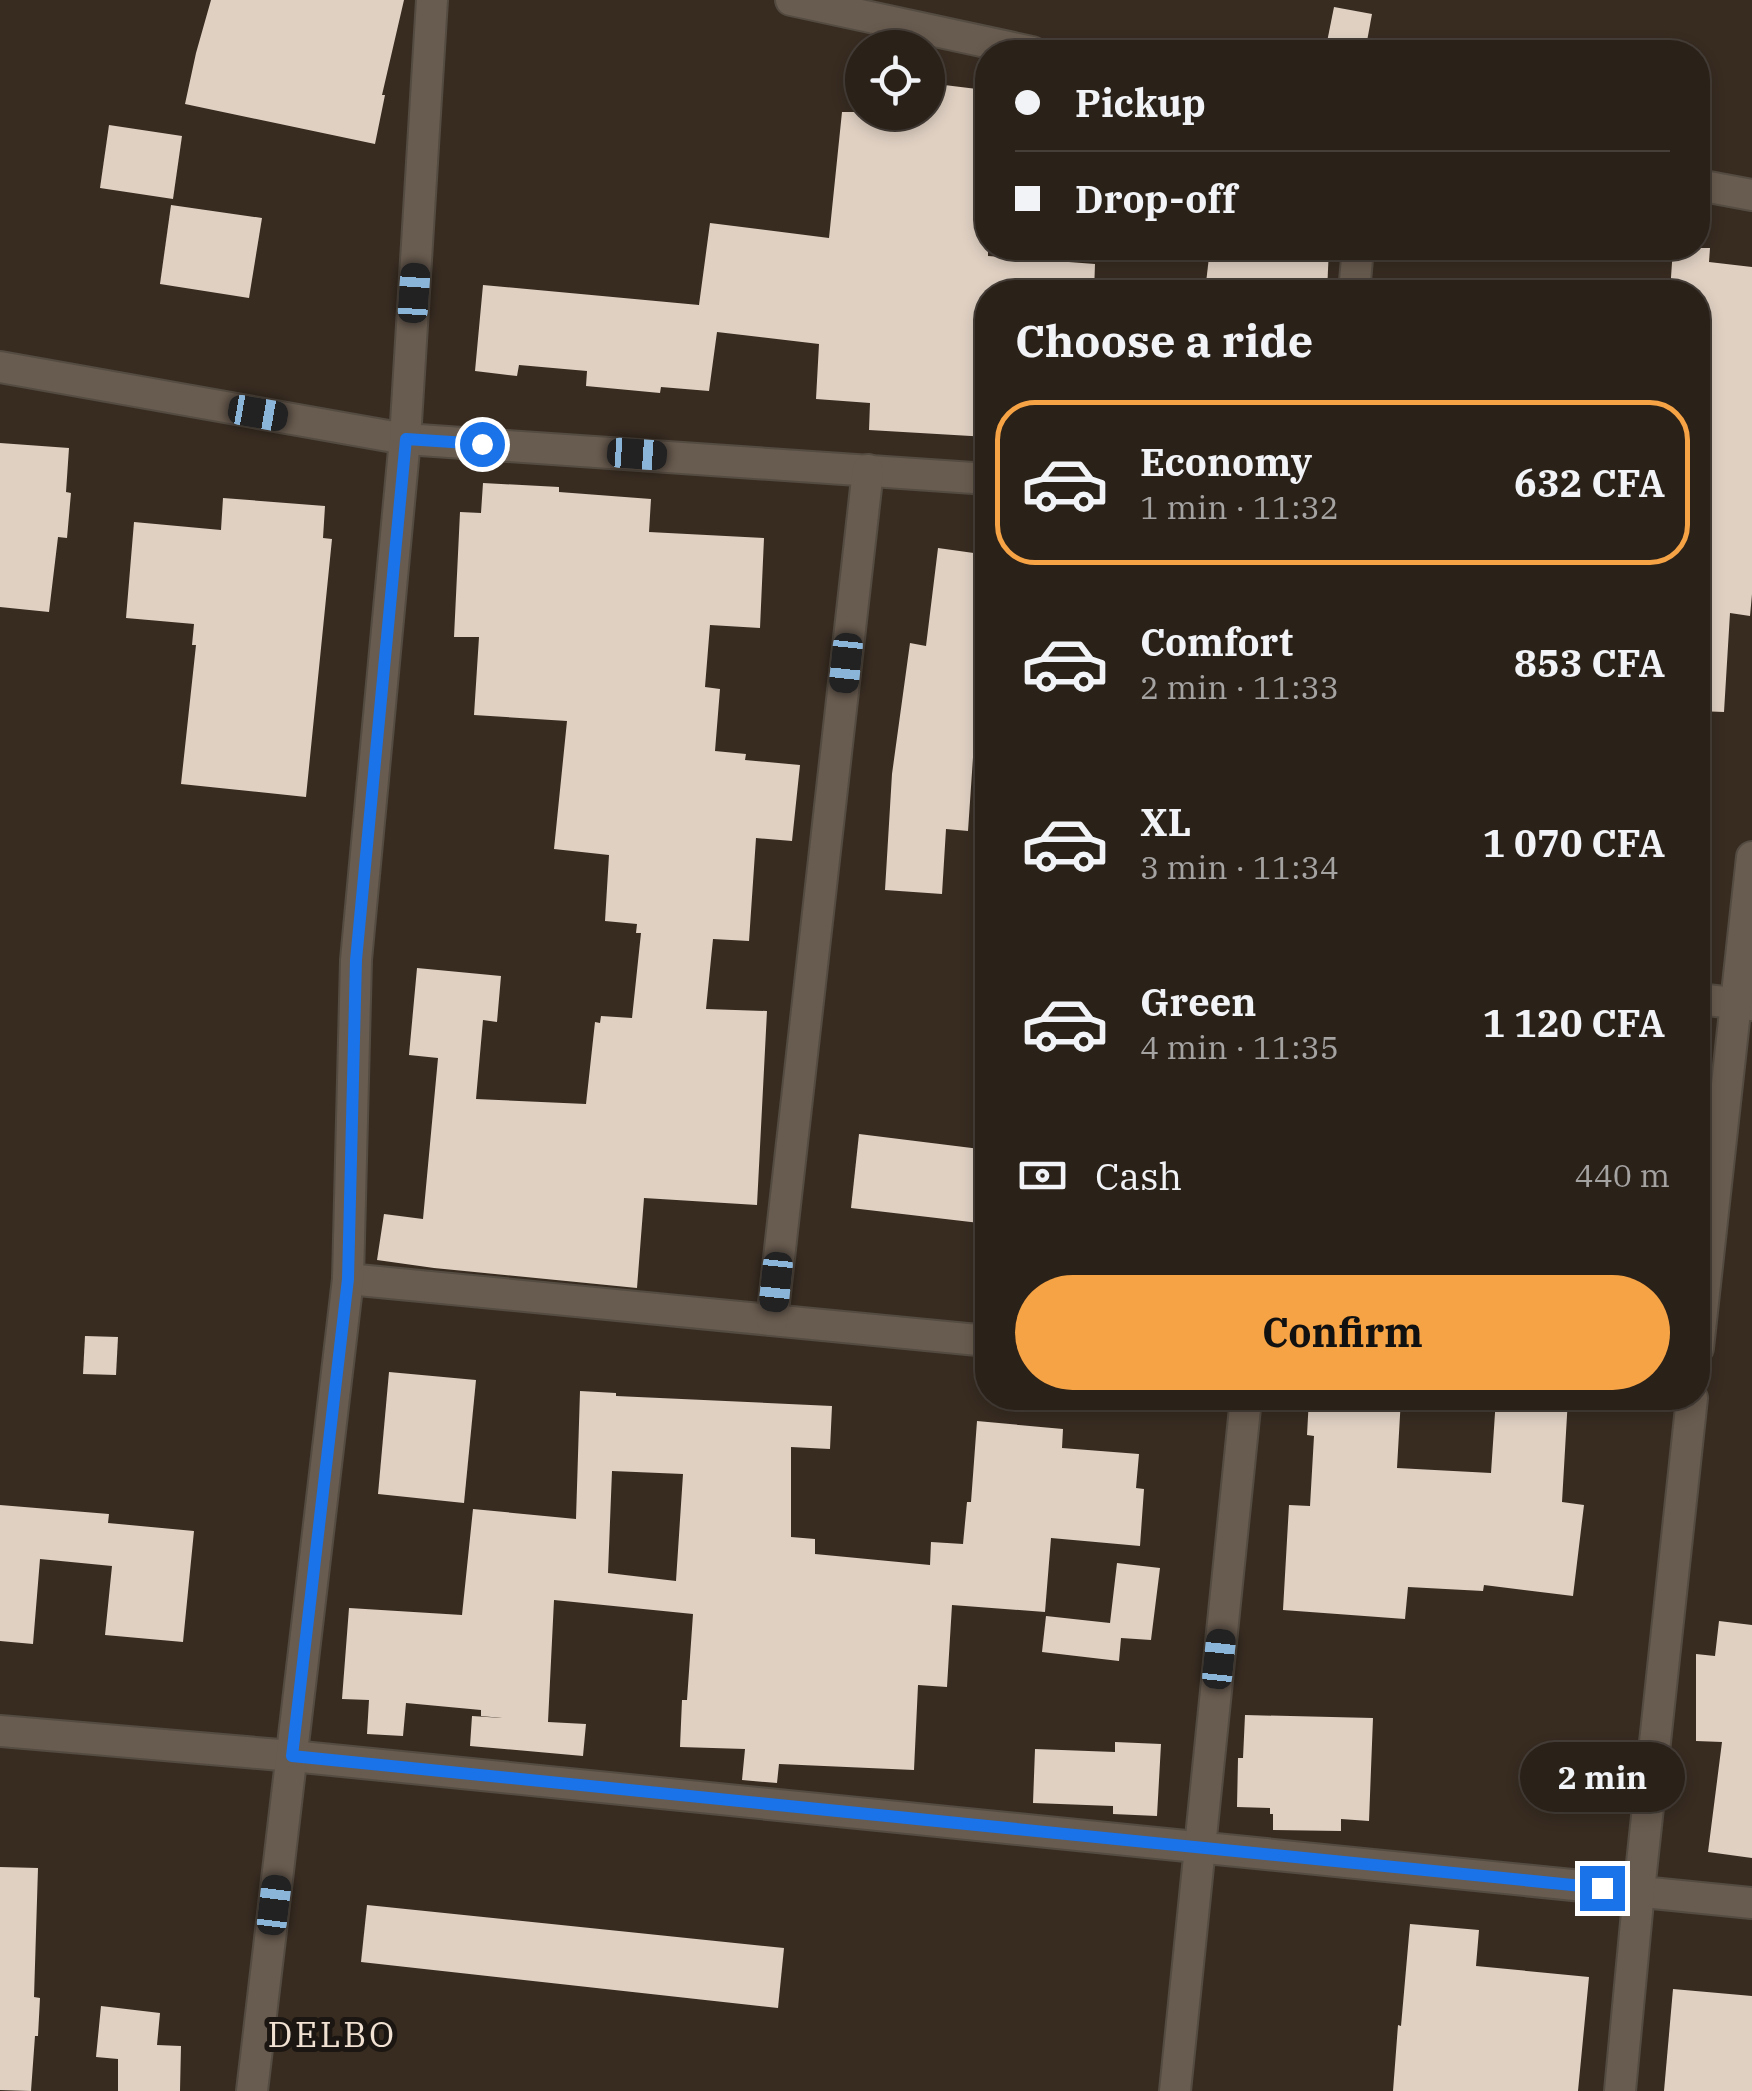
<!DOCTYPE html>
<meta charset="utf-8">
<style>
:root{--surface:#2a2119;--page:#322922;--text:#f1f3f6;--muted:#a5a3a2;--line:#463e38;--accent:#f5a345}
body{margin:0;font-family:"IBM Plex Serif",serif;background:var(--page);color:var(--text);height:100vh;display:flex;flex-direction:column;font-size:38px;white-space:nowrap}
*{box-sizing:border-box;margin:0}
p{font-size:32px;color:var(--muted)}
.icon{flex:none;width:55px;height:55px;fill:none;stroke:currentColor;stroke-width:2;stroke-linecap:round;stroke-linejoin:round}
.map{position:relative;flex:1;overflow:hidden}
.side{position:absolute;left:975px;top:280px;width:735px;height:1130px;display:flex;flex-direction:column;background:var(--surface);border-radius:40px;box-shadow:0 5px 15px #0003,0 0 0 2px var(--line)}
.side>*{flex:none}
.top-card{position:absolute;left:975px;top:40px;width:735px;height:220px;border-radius:40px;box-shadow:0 5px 15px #0003,0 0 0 2px var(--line);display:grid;align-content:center;height:220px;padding:0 40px;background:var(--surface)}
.controls{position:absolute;left:845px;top:30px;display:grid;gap:20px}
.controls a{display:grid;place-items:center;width:100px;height:100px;border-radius:50%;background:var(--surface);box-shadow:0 5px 15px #0003,0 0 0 2px var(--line);font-size:50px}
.end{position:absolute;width:45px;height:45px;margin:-22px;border:12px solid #1a73e8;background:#fff;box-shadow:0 0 0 5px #fff}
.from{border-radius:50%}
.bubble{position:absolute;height:70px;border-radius:35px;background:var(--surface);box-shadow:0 5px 15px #0003,0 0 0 2px var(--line);font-size:32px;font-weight:700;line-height:70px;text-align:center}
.car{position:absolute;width:30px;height:60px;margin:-30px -15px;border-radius:12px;box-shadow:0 0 8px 2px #0007;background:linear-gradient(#222 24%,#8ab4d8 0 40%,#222 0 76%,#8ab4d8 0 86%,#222 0)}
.top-card b{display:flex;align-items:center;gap:35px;height:95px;font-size:38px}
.top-card b+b{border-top:2px solid var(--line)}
.top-card i{width:25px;height:25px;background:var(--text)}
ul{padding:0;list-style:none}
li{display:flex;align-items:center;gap:30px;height:165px;margin:0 20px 15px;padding:0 20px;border:5px solid transparent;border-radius:40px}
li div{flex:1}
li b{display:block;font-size:38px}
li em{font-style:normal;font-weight:700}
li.selected{border-color:var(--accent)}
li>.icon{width:90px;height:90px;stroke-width:1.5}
h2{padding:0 40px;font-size:45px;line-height:120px}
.pay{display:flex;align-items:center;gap:25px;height:110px;padding:0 40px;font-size:38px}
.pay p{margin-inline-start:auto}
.action{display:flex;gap:20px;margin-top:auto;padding:20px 40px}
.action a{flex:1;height:115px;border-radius:60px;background:var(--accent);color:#111;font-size:40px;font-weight:700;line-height:115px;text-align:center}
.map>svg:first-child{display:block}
.building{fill:#dfd0c2;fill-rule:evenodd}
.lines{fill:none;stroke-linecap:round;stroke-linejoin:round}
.street-casing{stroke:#544b41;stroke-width:34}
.street{stroke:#685b4f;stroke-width:30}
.route{stroke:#1a73e8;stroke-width:12}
.labels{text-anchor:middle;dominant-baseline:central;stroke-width:10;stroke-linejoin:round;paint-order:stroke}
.quarter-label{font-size:35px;letter-spacing:2.5px;fill:#f0e1d2;stroke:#1b1611}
</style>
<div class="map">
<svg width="1752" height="2091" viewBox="0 0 1752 2091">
<rect width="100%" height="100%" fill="#382c21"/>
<!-- building -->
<g class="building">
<path d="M211,0H404L382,95H385L375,144L185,104L196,53Z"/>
<path d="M1334,7L1372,14L1365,52H1325Z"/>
<path d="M928,83L977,89L974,117L988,118V256L1095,264L1094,292L1023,291L1022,292H988V437L869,430L870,403L816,399L819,344L717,332L709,391L661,387L660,393L586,386L587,371L519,365L517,376L475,371L483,285L699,305L710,223L829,238L842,112H928Z"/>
<path d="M109,125L182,136L173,199L100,188Z"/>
<path d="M171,205L262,218L249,298L160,284Z"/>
<path d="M1210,248H1329L1327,292H1205Z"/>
<path d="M1673,248H1710L1709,262L1752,267V594L1750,616L1730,613L1724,712L1698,711V292H1670Z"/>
<path d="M0,443L69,448L66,492L71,493L67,538L58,537L49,612L0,607Z"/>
<path d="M483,483L559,487V492L651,499L649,532L764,538L760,628L710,625L705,687L720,689L715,751L746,754L745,760L800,765L792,841L756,838L749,941L713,939L706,1009L767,1011L757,1205L644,1198L637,1288L434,1268L377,1260L384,1214L423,1219L438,1058L409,1055L417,968L501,976L497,1022L483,1020L476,1099L586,1104L595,1022L600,1023L601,1016L632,1018L641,933H636L637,924L605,921L609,855L554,849L567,721L474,715L479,637H454L460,512L481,513Z"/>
<path d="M223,498L325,506L323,538L332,539L306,797L181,784L196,645H192L194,624L126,618L134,522L221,530Z"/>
<path d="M938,548L988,555V729L975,728L968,831L946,829L942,894L885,890L892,774L910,643L926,646Z"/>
<path d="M859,1134L988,1150V1224L851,1208Z"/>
<path d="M85,1336L118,1337L116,1375L83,1374Z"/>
<path d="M389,1372L476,1380L464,1503L378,1494Z"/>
<path d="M580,1391L616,1393V1396L832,1406L830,1449L791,1447V1537L815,1539V1554L930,1565L931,1542L963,1544L967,1502H971L977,1421L1063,1429L1062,1448L1139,1454L1136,1488L1144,1489L1140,1546L1051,1538L1045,1612L952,1605L947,1687L918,1685L914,1770L779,1764L777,1783L742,1780L745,1749L680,1747L682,1700H687L693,1614L554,1600L548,1722L586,1724L583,1756L470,1746L472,1716L502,1718L481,1716V1710L406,1703L403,1736L367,1734L369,1700L342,1699L349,1608L462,1615L473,1509L576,1519ZM612,1471L683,1474L676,1581L608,1573Z"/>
<path d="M1309,1398H1401L1397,1468L1491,1473L1496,1398H1568L1562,1502L1584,1505L1573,1596L1484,1585L1483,1591L1408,1587L1405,1619L1283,1610L1289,1505L1310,1506L1314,1436L1307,1435Z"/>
<path d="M0,1505L109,1514L108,1523L194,1531L183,1642L105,1635L112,1566L40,1559L33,1644L0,1641Z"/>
<path d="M1117,1563L1160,1568L1151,1640L1121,1638L1119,1661L1042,1652L1046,1616L1110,1623Z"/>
<path d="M1719,1621L1752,1625V1858L1708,1852L1722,1742L1696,1741V1654L1715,1656Z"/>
<path d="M1245,1715L1373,1718L1369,1821L1341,1819V1831L1273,1830V1814H1270V1808L1237,1807L1238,1758H1243Z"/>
<path d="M1115,1742L1161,1744L1157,1816L1113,1814V1806L1033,1803L1035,1749L1115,1752Z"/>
<path d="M0,1867L38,1868L34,1997L40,1998L38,2036H35L31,2091L0,2090Z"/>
<path d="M367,1905L784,1948L778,2008L361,1962Z"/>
<path d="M1410,1924L1479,1930L1476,1966L1589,1977L1578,2091H1393L1398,2025L1401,2026Z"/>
<path d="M1673,1989L1752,1996V2091H1664Z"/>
<path d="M101,2006L160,2013L157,2045L181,2046L180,2091H118V2059L96,2057Z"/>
</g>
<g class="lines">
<!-- street casing -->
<g class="street-casing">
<g id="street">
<path d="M791,0L1032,52"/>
<path d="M1698,185L1752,195"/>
<path d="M1354,292L1358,248"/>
<path d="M0,367L405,439L988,479"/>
<path d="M1698,999L1752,1005"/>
<path d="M348,1279L988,1341"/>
<path d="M772,1320L868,470"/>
<path d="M1698,1348L1752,857"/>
<path d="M0,1731L292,1756L1752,1903"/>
<path d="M252,2091L348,1279L356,960L405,439L432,0"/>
<path d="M1175,2091L1246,1398"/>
<path d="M1620,2091L1639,1891L1692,1398"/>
</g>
</g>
<!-- street -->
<use href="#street" class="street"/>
</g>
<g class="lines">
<!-- route -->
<path class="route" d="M482,444L406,439L356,960L348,1279L292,1756L1602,1888"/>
</g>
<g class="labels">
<!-- quarter labels -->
<g class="quarter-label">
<text x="332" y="2034">DELBO</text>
</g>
</g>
</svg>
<div class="controls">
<a><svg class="icon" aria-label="locate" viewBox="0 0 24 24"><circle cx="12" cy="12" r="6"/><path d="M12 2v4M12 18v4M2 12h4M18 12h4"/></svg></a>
</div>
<i class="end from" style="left:482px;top:444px"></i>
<i class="end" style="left:1602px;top:1888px"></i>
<div class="bubble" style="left:1520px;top:1742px;width:165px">2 min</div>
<i class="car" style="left:414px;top:293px;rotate:4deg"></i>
<i class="car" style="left:258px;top:413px;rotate:100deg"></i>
<i class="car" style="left:637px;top:454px;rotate:94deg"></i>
<i class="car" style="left:846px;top:663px;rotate:186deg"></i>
<i class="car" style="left:776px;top:1282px;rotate:186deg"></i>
<i class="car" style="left:1219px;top:1659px;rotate:6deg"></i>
<i class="car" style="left:274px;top:1905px;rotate:7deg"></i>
<div class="top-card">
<b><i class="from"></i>Pickup</b>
<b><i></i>Drop-off</b>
</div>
<section class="side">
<h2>Choose a ride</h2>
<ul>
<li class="selected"><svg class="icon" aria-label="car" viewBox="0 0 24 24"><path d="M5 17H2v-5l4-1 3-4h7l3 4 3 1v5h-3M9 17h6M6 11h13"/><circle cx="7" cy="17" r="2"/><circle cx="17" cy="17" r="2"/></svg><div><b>Economy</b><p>1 min · 11:32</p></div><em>632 CFA</em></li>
<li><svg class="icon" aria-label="car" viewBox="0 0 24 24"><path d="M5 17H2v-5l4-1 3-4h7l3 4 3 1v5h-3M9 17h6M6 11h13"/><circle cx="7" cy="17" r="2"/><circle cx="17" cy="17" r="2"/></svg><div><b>Comfort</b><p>2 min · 11:33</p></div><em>853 CFA</em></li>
<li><svg class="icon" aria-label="car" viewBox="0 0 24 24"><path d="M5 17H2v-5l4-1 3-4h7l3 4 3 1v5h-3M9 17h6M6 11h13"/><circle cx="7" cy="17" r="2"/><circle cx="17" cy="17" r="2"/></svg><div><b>XL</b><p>3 min · 11:34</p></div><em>1 070 CFA</em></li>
<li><svg class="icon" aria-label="car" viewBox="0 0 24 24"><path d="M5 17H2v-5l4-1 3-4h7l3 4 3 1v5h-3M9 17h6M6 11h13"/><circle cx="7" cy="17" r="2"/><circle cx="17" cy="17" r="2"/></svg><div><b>Green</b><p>4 min · 11:35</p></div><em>1 120 CFA</em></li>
</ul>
<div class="pay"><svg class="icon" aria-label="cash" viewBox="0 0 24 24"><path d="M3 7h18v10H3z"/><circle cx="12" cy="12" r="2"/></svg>Cash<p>440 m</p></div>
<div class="action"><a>Confirm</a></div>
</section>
</div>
